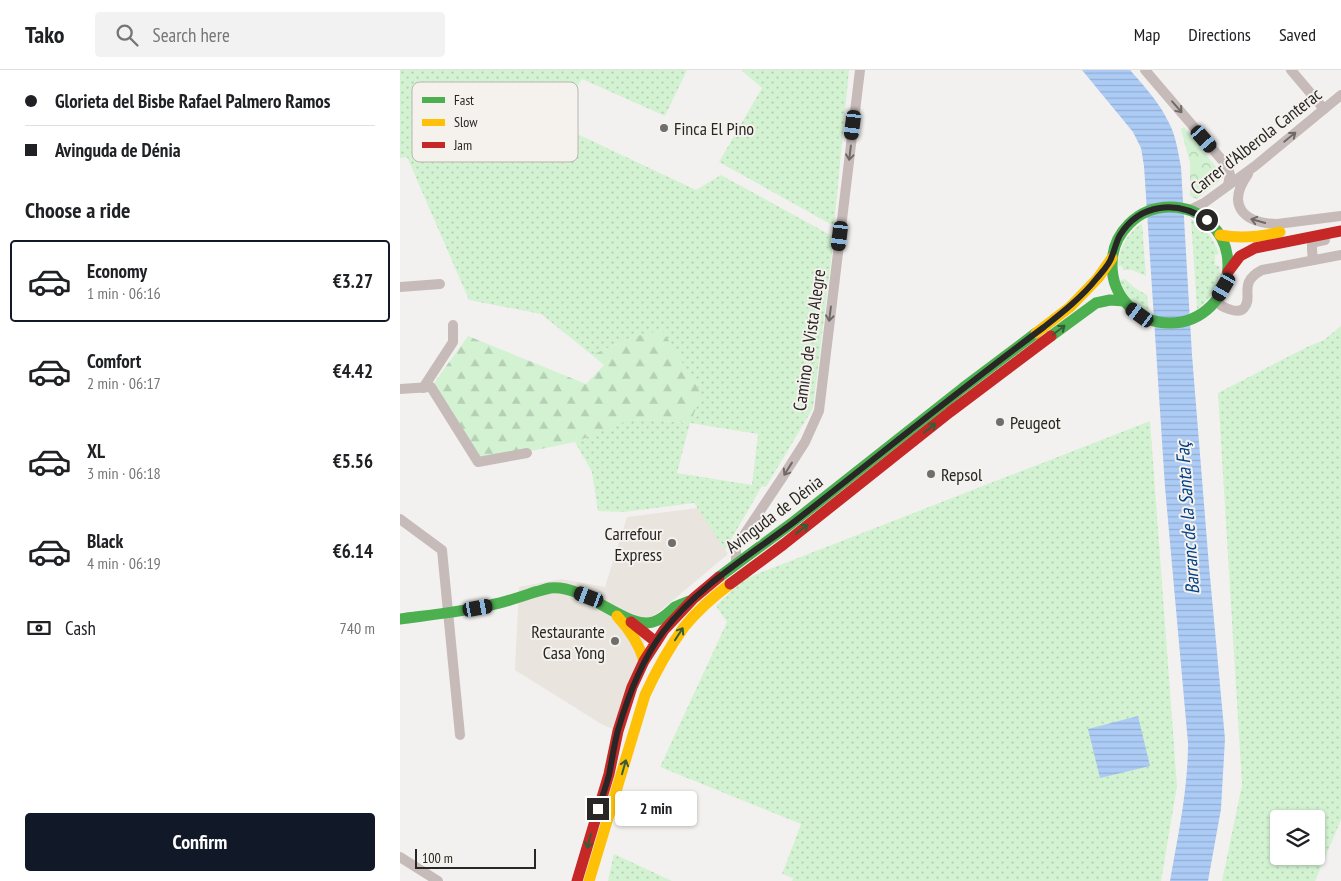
<!DOCTYPE html>
<meta charset="utf-8">
<style>
:root{--surface:#fff;--page:#f2f2f2;--text:#202124;--muted:#757577;--line:#e0e0e0;--accent:#111827}
body{margin:0;font-family:"PT Sans Narrow",sans-serif;background:var(--page);color:var(--text);height:100vh;display:flex;flex-direction:column;font-size:19px;white-space:nowrap}
*{box-sizing:border-box;margin:0}
p{font-size:16px;color:var(--muted)}
.icon{flex:none;width:28px;height:28px;fill:none;stroke:currentColor;stroke-width:2;stroke-linecap:round;stroke-linejoin:round}
.map{position:relative;flex:1;overflow:hidden}
.sheet{display:flex;flex-direction:column;background:var(--surface);width:400px}
.sheet>*{flex:none}
.banner{display:grid;align-content:center;height:110px;padding:0 25px;background:var(--surface)}
.buttons{position:absolute;left:870px;top:740px;display:grid;gap:10px}
.buttons a{display:grid;place-items:center;width:55px;height:55px;border-radius:5px;background:var(--surface);box-shadow:0 1px 4px #0004;font-size:25px}
.scale{position:absolute;left:15px;bottom:12px;width:121px;box-sizing:border-box;padding-left:5px;border:2px solid #282725;border-top:0;font-size:14px;line-height:18px;white-space:nowrap;color:#282725;-webkit-text-stroke:4px #f5f2ed;paint-order:stroke}
.end{position:absolute;width:22px;height:22px;margin:-11px;border:6px solid #282725;background:#fff;box-shadow:0 0 0 2px #fff}
.from{border-radius:50%}
.bubble{position:absolute;height:35px;border-radius:5px;background:var(--surface);box-shadow:0 1px 4px #0004;font-size:16px;font-weight:800;line-height:35px;text-align:center}
.car{position:absolute;width:15px;height:30px;margin:-15px -8px;border-radius:6px;box-shadow:0 0 4px 1px #0007;background:linear-gradient(#222 24%,#8ab4d8 0 40%,#222 0 76%,#8ab4d8 0 86%,#222 0)}
.banner b{display:flex;align-items:center;gap:18px;height:48px;font-size:19px}
.banner b+b{border-top:1px solid var(--line)}
.banner i{width:12px;height:12px;background:var(--text)}
ul{padding:0;list-style:none}
li{display:flex;align-items:center;gap:15px;height:82px;margin:0 10px 8px;padding:0 15px;border:2px solid transparent;border-radius:5px}
li div{flex:1}
li b{display:block;font-size:19px}
li em{font-style:normal;font-weight:800}
li.active{border-color:var(--accent)}
li>.icon{width:45px;height:45px;stroke-width:1.5}
h2{padding:0 25px;font-size:22px;line-height:60px}
.pay{display:flex;align-items:center;gap:12px;height:55px;padding:0 25px;font-size:19px}
.pay p{margin-inline-start:auto}
.action{display:flex;gap:10px;margin-top:auto;padding:10px 25px}
.action a{flex:1;height:58px;border-radius:5px;background:var(--accent);color:#fff;font-size:20px;font-weight:800;line-height:58px;text-align:center}
header{display:flex;align-items:center;gap:30px;box-sizing:border-box;height:70px;padding:0 25px;background:var(--surface);border-bottom:1px solid var(--line)}
header strong{font-size:24px}
nav{display:flex;gap:28px;margin-inline-start:auto;font-size:18px}
.search{width:350px;height:45px;background:var(--page);display:flex;align-items:center;gap:12px;box-sizing:border-box;padding:0 18px;border-radius:5px;color:var(--muted);font-size:19px}
main{display:flex;flex:1;min-height:0}
.map>svg:first-child{display:block}
.built{fill:#e9e4dd}
.grass{fill:url(#grass-dots);fill-rule:evenodd}
.forest{fill:url(#forest-firs)}
.park{fill:url(#park-crowns)}
.water{fill:url(#water-rules)}
.lines{fill:none;stroke-linecap:round;stroke-linejoin:round}
.street{stroke:#c6bbb9;stroke-width:10}
.fast{stroke:#4caf50;stroke-width:11}
.slow{stroke:#ffc107;stroke-width:11}
.jam{stroke:#c62828;stroke-width:11}
.oneway{stroke:#6f6a68}
.oneway2{stroke:#365d36}
.route{stroke:#282725;stroke-width:6}
.poi-dot{fill:#6f6e6c;stroke:#f5f2ed;stroke-width:2}
.labels{text-anchor:middle;dominant-baseline:central;stroke-width:4;stroke-linejoin:round;paint-order:stroke}
.poi-label{font-size:18px;fill:#282725;stroke:#f5f2ed;text-anchor:start}
.street-label{font-size:18px;fill:#282725;stroke:#f5f2ed}
.water-label{font-size:19px;font-style:italic;fill:#034288;stroke:#f5f2ed}
.key{fill:#f5f2ed;stroke:#b8b5b1;stroke-width:1}
.key-label{font-size:14px;fill:#282725}
</style>
<header>
<strong>Tako</strong>
<div class="search"><svg class="icon" aria-label="search" viewBox="0 0 24 24"><circle cx="10" cy="10" r="6"/><path d="M15 15l6 6"/></svg>Search here</div>
<nav><a>Map</a><a>Directions</a><a>Saved</a></nav>
</header>
<main>
<section class="sheet">
<div class="banner">
<b><i class="from"></i>Glorieta del Bisbe Rafael Palmero Ramos</b>
<b><i></i>Avinguda de Dénia</b>
</div>
<h2>Choose a ride</h2>
<ul>
<li class="active"><svg class="icon" aria-label="car" viewBox="0 0 24 24"><path d="M5 17H2v-5l4-1 3-4h7l3 4 3 1v5h-3M9 17h6M6 11h13"/><circle cx="7" cy="17" r="2"/><circle cx="17" cy="17" r="2"/></svg><div><b>Economy</b><p>1 min · 06:16</p></div><em>€3.27</em></li>
<li><svg class="icon" aria-label="car" viewBox="0 0 24 24"><path d="M5 17H2v-5l4-1 3-4h7l3 4 3 1v5h-3M9 17h6M6 11h13"/><circle cx="7" cy="17" r="2"/><circle cx="17" cy="17" r="2"/></svg><div><b>Comfort</b><p>2 min · 06:17</p></div><em>€4.42</em></li>
<li><svg class="icon" aria-label="car" viewBox="0 0 24 24"><path d="M5 17H2v-5l4-1 3-4h7l3 4 3 1v5h-3M9 17h6M6 11h13"/><circle cx="7" cy="17" r="2"/><circle cx="17" cy="17" r="2"/></svg><div><b>XL</b><p>3 min · 06:18</p></div><em>€5.56</em></li>
<li><svg class="icon" aria-label="car" viewBox="0 0 24 24"><path d="M5 17H2v-5l4-1 3-4h7l3 4 3 1v5h-3M9 17h6M6 11h13"/><circle cx="7" cy="17" r="2"/><circle cx="17" cy="17" r="2"/></svg><div><b>Black</b><p>4 min · 06:19</p></div><em>€6.14</em></li>
</ul>
<div class="pay"><svg class="icon" aria-label="cash" viewBox="0 0 24 24"><path d="M3 7h18v10H3z"/><circle cx="12" cy="12" r="2"/></svg>Cash<p>740 m</p></div>
<div class="action"><a>Confirm</a></div>
</section>
<div class="map">
<svg width="941" height="811" viewBox="0 0 941 811">
<defs>
<pattern id="grass-dots" width="8" height="8" patternUnits="userSpaceOnUse" patternTransform="scale(1.25)"><rect width="8" height="8" fill="#d3f2d2"/><path d="M2 2h.1M6 6h.1" fill="none" stroke="#b5d0b4" stroke-width="1.8" stroke-linecap="round"/></pattern>
<pattern id="forest-firs" width="22" height="20" patternUnits="userSpaceOnUse" patternTransform="scale(1.25)"><rect width="22" height="20" fill="#d3f2d2"/><path d="M5 1l3.5 6h-7zM16 11l3.5 6h-7z" fill="#b5d0b4"/></pattern>
<pattern id="park-crowns" width="20" height="18" patternUnits="userSpaceOnUse" patternTransform="scale(1.25)"><rect width="20" height="18" fill="#d3f2d2"/><path d="M2 6a3 3 0 1 1 6 0M12 15a3 3 0 1 1 6 0" fill="none" stroke="#b5d0b4"/></pattern>
<pattern id="water-rules" width="6" height="5" patternUnits="userSpaceOnUse" patternTransform="scale(1.25)"><rect width="6" height="5" fill="#accbf5"/><path d="M0 2.5h6" fill="none" stroke="#94aed2"/></pattern>
</defs>
<rect width="100%" height="100%" fill="#f3f1ef"/>
<!-- built -->
<path class="built" d="M298,438L328,484L254,546L213,659L203,655L115,600L119,517L161,509L205,517L227,447Z"/>
<!-- grass -->
<g class="grass">
<path d="M0,0H287L265,46L182,9L154,53L296,120L321,105L434,167L413,338L366,417L362,416L325,480L294,433L224,442L198,441L192,402L172,367L232,349L289,353L233,267L192,285L141,244L69,230L7,87L0,88ZM290,353L358,364L352,415L277,403Z"/>
<path d="M341,0H449L434,156L319,92L362,18Z"/>
<path d="M791,149C806,157 814,169 819,184L815,185V195L820,196C819,214 812,229 797,239Z"/>
<path d="M742,153L746,206L732,200H723L722,196H718C719,178 727,164 742,153Z"/>
<path d="M725,209L735,218L747,225L749,243C734,236 725,225 720,210Z"/>
<path d="M941,256V750L915,811H822L842,715L818,323L907,277L924,270ZM879,749H916V786H879Z"/>
<path d="M750,351L777,716L761,811H392L393,808L382,804L401,754L260,697L327,552L316,536L344,509Z"/>
<path d="M214,784L272,811H208Z"/>
</g>
<!-- forest -->
<path class="forest" d="M262,260L302,324L290,353L232,349L175,372L78,392L31,317L68,266L186,314L204,295L192,285L233,267Z"/>
<!-- park -->
<path class="park" d="M784,57L824,107L797,129L790,126V93L781,59Z"/>
<!-- water -->
<g class="water">
<path d="M682,0H730C744,16 759,32 768,51C776,65 778,82 781,97L792,285L809,496L825,669L821,739L808,811H770C778,765 788,720 788,673L765,417L744,96L741,78L733,62Z"/>
<path d="M738,646L750,696L700,708L688,659Z"/>
</g>
<g class="lines">
<!-- street -->
<g class="street">
<path d="M745,0L828,97L830,105L828,115"/>
<path d="M891,0L924,39"/>
<path d="M848,104C826,135 843,153 877,154L941,146"/>
<path d="M790,140L804,133L855,96L941,25"/>
<path d="M913,190L912,180V175L915,172L925,170"/>
<path d="M0,217L40,214"/>
<path d="M816,231C821,237 838,245 844,238C854,227 837,213 862,200L941,185"/>
<path d="M23,318L53,272V255"/>
<path d="M0,319L31,317L78,392L127,383"/>
<path d="M0,449L42,480L60,665"/>
<path d="M336,494V479L338,474L382,408L405,372L419,341L460,0"/>
<path d="M0,787L38,811"/>
</g>
<!-- fast -->
<g class="fast">
<circle cx="770" cy="195" r="58"/>
<path d="M651,266L696,233L710,230L724,231"/>
<path d="M319,507L392,453L563,318L636,263"/>
<path d="M0,549C30,545 61,542 91,535C106,532 120,527 135,522C140,521 145,519 150,518C186,514 226,560 253,552C262,550 268,543 275,537C279,535 284,533 289,531"/>
</g>
<!-- slow -->
<g class="slow">
<path d="M820,165C841,169 860,167 880,162"/>
<path d="M636,263L670,237L698,208L712,188"/>
<path d="M217,546C230,560 239,573 244,591"/>
<path d="M189,811L245,625C256,601 269,578 284,557C297,541 314,526 330,514"/>
</g>
<!-- jam -->
<g class="jam">
<path d="M828,202L840,186L855,178L941,161"/>
<path d="M330,514L384,474L550,342L651,266"/>
<path d="M231,552L256,572"/>
<path d="M177,811L209,704L218,661L232,617L244,591L264,560L294,528L319,507"/>
</g>
</g>
<!-- one-way arrows -->
<defs><path id="oneway-shaft" d="M-6 0H5M1.5-3L5.5 0L1.5 3" fill="none" stroke-width="1.6" stroke-linecap="round" stroke-linejoin="round" transform="scale(1.25)"/></defs>
<g class="oneway">
<use href="#oneway-shaft" transform="translate(777 37) rotate(49)"/>
<use href="#oneway-shaft" transform="translate(890 67) rotate(-39)"/>
<use href="#oneway-shaft" transform="translate(450 83) rotate(97)"/>
<use href="#oneway-shaft" transform="translate(858 151) rotate(-164)"/>
<use href="#oneway-shaft" transform="translate(430 244) rotate(97)"/>
<use href="#oneway-shaft" transform="translate(388 399) rotate(122)"/>
</g>
<g class="oneway2">
<use href="#oneway-shaft" transform="translate(659 260) rotate(-37)"/>
<use href="#oneway-shaft" transform="translate(530 358) rotate(-38)"/>
<use href="#oneway-shaft" transform="translate(402 459) rotate(-38)"/>
<use href="#oneway-shaft" transform="translate(279 564) rotate(-57)"/>
<use href="#oneway-shaft" transform="translate(224 697) rotate(-74)"/>
<use href="#oneway-shaft" transform="translate(189 771) rotate(106)"/>
</g>
<g class="lines">
<!-- route -->
<path class="route" d="M198,739C202,728 206,716 209,705C212,690 214,675 218,660C228,626 241,591 263,562C298,516 349,486 394,452C477,387 559,320 644,257C663,242 682,227 697,208C702,202 710,194 712,186C715,179 716,172 720,165C740,133 777,130 807,150"/>
</g>
<!-- markers -->
<g class="poi-dot">
<circle cx="264" cy="58" r="5"/>
<circle cx="600" cy="352" r="5"/>
<circle cx="531" cy="404" r="5"/>
<circle cx="272" cy="473" r="5"/>
<circle cx="215" cy="571" r="5"/>
</g>
<g class="labels">
<!-- poi labels -->
<g class="poi-label">
<text x="274" y="58">Finca El Pino</text>
<text x="610" y="352">Peugeot</text>
<text x="541" y="404">Repsol</text>
<text x="262" y="463" text-anchor="end">Carrefour<tspan x="262" dy="21">Express</tspan></text>
<text x="205" y="561" text-anchor="end">Restaurante<tspan x="205" dy="21">Casa Yong</tspan></text>
</g>
<!-- street labels -->
<g class="street-label">
<text transform="translate(856 71) rotate(-38)">Carrer d'Alberola Canterac</text>
<text transform="translate(409 270) rotate(-82)">Camino de Vista Alegre</text>
<text transform="translate(374 444) rotate(-37)">Avinguda de Dénia</text>
</g>
<!-- water labels -->
<g class="water-label">
<text transform="translate(787 448) rotate(-94)">Barranc de la Santa Faç</text>
</g>
</g>
<!-- legend -->
<rect x="12" y="12" width="166" height="80" rx="8" class="key"/>
<rect x="22" y="27" width="23" height="6" fill="#4caf50"/>
<rect x="22" y="49" width="23" height="7" fill="#ffc107"/>
<rect x="22" y="72" width="23" height="6" fill="#c62828"/>
<g class="key-label">
<text x="54" y="35">Fast</text>
<text x="54" y="57">Slow</text>
<text x="54" y="80">Jam</text>
</g>
</svg>
<div class="buttons">
<a><svg class="icon" aria-label="layers" viewBox="0 0 24 24"><path d="M12 4l9 5-9 5-9-5zM3 14l9 5 9-5"/></svg></a>
</div>
<div class="scale">100 m</div>
<i class="end from" style="left:807px;top:150px"></i>
<i class="end" style="left:198px;top:739px"></i>
<div class="bubble" style="left:215px;top:721px;width:82px">2 min</div>
<i class="car" style="left:453px;top:55px;rotate:187deg"></i>
<i class="car" style="left:804px;top:69px;rotate:139deg"></i>
<i class="car" style="left:440px;top:166px;rotate:187deg"></i>
<i class="car" style="left:824px;top:217px;rotate:210deg"></i>
<i class="car" style="left:740px;top:245px;rotate:306deg"></i>
<i class="car" style="left:189px;top:527px;rotate:291deg"></i>
<i class="car" style="left:78px;top:538px;rotate:80deg"></i>
</div>
</main>
